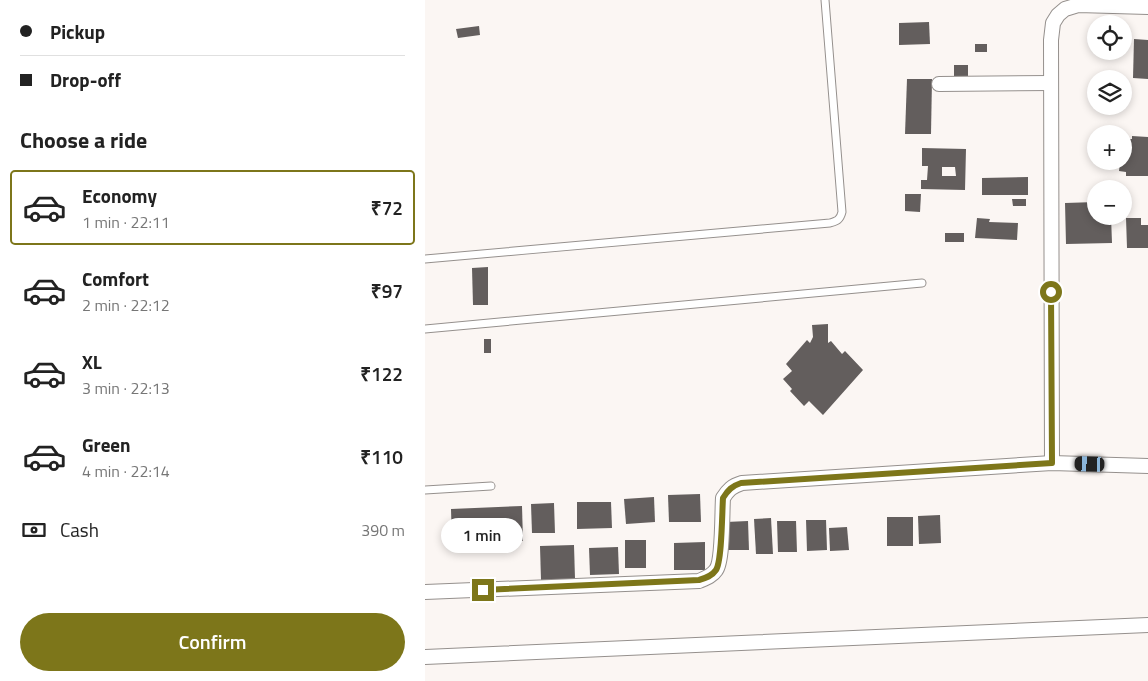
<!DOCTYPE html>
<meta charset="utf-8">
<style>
:root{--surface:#fff;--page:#f2f2f2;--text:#222;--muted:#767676;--line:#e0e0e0;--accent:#7d761a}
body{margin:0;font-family:"Titillium Web",sans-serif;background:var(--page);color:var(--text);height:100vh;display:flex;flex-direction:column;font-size:19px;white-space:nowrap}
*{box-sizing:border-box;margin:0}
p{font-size:16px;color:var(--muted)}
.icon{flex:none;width:28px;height:28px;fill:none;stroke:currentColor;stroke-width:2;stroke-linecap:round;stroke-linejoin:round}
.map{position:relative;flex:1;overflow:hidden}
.details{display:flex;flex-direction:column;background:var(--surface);width:425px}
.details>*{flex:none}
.guide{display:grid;align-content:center;height:110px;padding:0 20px;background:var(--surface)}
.buttons{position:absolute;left:662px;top:15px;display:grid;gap:10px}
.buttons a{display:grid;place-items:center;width:45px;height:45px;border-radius:50%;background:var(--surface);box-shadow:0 2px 8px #0003;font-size:25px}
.end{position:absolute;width:22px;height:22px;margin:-11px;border:6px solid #7d761a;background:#fff;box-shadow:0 0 0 2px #fff}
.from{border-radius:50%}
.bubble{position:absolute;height:35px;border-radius:18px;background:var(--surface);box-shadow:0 2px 8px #0003;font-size:16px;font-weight:600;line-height:35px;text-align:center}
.car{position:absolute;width:15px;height:30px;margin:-15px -8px;border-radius:6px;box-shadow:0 0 4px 1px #0007;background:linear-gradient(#222 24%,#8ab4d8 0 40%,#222 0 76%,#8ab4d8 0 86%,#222 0)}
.guide b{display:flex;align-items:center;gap:18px;height:48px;font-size:19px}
.guide b+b{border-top:1px solid var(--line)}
.guide i{width:12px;height:12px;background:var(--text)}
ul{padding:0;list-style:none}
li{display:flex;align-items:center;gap:15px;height:75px;margin:0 10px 8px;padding:0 10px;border:2px solid transparent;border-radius:5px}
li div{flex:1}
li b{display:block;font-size:19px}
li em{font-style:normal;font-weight:600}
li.active{border-color:var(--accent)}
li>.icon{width:45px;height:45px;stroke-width:1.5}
h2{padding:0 20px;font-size:22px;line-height:60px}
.pay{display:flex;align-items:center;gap:12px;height:55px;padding:0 20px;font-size:19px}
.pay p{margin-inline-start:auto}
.cta{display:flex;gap:10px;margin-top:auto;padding:10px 20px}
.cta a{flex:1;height:58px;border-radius:30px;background:var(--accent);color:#fff;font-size:20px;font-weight:600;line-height:58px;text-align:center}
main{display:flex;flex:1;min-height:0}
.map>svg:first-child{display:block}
.building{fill:#635e5d;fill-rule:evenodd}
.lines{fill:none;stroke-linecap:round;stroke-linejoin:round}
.service-casing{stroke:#95908d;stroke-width:9}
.minor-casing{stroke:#95908d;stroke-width:16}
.service{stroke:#fff;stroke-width:7}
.minor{stroke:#fff;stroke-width:14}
.route{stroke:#7d761a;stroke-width:6}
</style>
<main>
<section class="details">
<div class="guide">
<b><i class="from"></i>Pickup</b>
<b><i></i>Drop-off</b>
</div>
<h2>Choose a ride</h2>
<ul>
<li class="active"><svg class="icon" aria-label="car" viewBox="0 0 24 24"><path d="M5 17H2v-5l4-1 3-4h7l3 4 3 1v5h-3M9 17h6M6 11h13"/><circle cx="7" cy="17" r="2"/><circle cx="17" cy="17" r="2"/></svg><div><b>Economy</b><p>1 min · 22:11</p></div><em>₹72</em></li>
<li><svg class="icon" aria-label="car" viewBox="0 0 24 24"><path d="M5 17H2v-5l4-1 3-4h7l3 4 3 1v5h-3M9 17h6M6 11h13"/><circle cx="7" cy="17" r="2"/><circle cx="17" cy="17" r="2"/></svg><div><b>Comfort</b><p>2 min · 22:12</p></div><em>₹97</em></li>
<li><svg class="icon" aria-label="car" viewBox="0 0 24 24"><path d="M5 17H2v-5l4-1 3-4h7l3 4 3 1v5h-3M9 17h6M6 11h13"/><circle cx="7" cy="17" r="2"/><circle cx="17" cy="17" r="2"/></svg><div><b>XL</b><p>3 min · 22:13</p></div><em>₹122</em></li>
<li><svg class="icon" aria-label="car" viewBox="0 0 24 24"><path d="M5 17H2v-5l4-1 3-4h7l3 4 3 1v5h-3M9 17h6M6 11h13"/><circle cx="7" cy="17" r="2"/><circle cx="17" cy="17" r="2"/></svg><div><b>Green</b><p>4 min · 22:14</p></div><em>₹110</em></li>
</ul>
<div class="pay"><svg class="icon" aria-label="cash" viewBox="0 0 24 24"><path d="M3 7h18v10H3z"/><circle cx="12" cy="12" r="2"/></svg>Cash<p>390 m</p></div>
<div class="cta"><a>Confirm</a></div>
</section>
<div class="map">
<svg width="723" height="681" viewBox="0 0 723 681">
<rect width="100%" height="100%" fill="#fbf6f3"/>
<!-- building -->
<g class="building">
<path d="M504,22L505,44L474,45V23Z"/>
<path d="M54,26L55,35L33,38L31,29Z"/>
<path d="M709,39L723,40V79L708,78Z"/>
<rect x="550" y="44" width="12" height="8"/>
<rect x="529" y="65" width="14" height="12"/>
<path d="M482,79H507L506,134H480Z"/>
<path d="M707,136L723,137V176H701V172L694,171L695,162L701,163L702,146H699V139H707Z"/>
<path d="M497,148L541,149L540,190L496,189V180H502L503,166H497ZM517,167H530L531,176H517Z"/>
<path d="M603,177V195H557V178Z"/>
<path d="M480,194H496L495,212L480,211Z"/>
<path d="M587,199H601V206H588Z"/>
<path d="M671,202V216H686L687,243L641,244L640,203Z"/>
<path d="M552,218L565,219L564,222L593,223L592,240L550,238Z"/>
<path d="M701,218H716V225H723V248H702Z"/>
<rect x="520" y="233" width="19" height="9"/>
<path d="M63,267V305H48L47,268Z"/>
<path d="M403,324V343L406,341L417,354L420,351L438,370L398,415L384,401L379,406L365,391L367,389L358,379L367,371L361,364L382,340L385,343L388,337L387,325Z"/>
<rect x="59" y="339" width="7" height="14"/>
<path d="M275,494L276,522H244L243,495Z"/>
<path d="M229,497L230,522L201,524L199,499Z"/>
<path d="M152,502H186L187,528L152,529Z"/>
<path d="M129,503L130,533H107L106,504Z"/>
<path d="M97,506L98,541L27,543L26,509Z"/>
<path d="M515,515L516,543L494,544L493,516Z"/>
<rect x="462" y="517" width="26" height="29"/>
<path d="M346,518L348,554H331L329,519Z"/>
<path d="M381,520H401L402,550L382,551Z"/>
<path d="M323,521L324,550H302L301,522Z"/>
<path d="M352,521H371L372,552H353Z"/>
<path d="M422,527L424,550L405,551L404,528Z"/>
<rect x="200" y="540" width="21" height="28"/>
<path d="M280,542V570H249V543Z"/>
<path d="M149,545L150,579L116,580L115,546Z"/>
<path d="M193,547L194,574L165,575L164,548Z"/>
</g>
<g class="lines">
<!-- service casing -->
<g class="service-casing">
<g id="service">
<path d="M0,259L405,223C412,221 415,220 417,212L400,0"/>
<path d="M0,329L497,283"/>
<path d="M0,490L66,486"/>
</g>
</g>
<!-- minor casing -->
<g class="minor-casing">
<g id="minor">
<path d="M514,84L626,83"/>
<path d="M627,463L626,40L628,23L633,15L640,9L653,5L723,7"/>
<path d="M0,592L274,581C281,578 287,576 291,570C298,561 297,512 298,498C303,490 307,486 317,483L627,463L723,466"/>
<path d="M0,657L723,625"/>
</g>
</g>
<!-- service -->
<use href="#service" class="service"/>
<!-- minor -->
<use href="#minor" class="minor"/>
</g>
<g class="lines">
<!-- route -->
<path class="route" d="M58,590L274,580C281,578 287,576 291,570C297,561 297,512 298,498C303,490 307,486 316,483L627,463L626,292"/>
</g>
</svg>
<div class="buttons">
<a><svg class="icon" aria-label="locate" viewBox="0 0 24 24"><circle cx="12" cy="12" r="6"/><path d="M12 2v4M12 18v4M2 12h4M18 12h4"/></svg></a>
<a><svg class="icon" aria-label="layers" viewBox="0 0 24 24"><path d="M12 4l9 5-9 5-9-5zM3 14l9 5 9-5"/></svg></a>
<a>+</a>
<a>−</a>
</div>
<i class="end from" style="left:626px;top:292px"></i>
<i class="end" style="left:58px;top:590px"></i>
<div class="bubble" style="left:16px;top:518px;width:82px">1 min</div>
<i class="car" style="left:665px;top:464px;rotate:272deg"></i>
</div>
</main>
